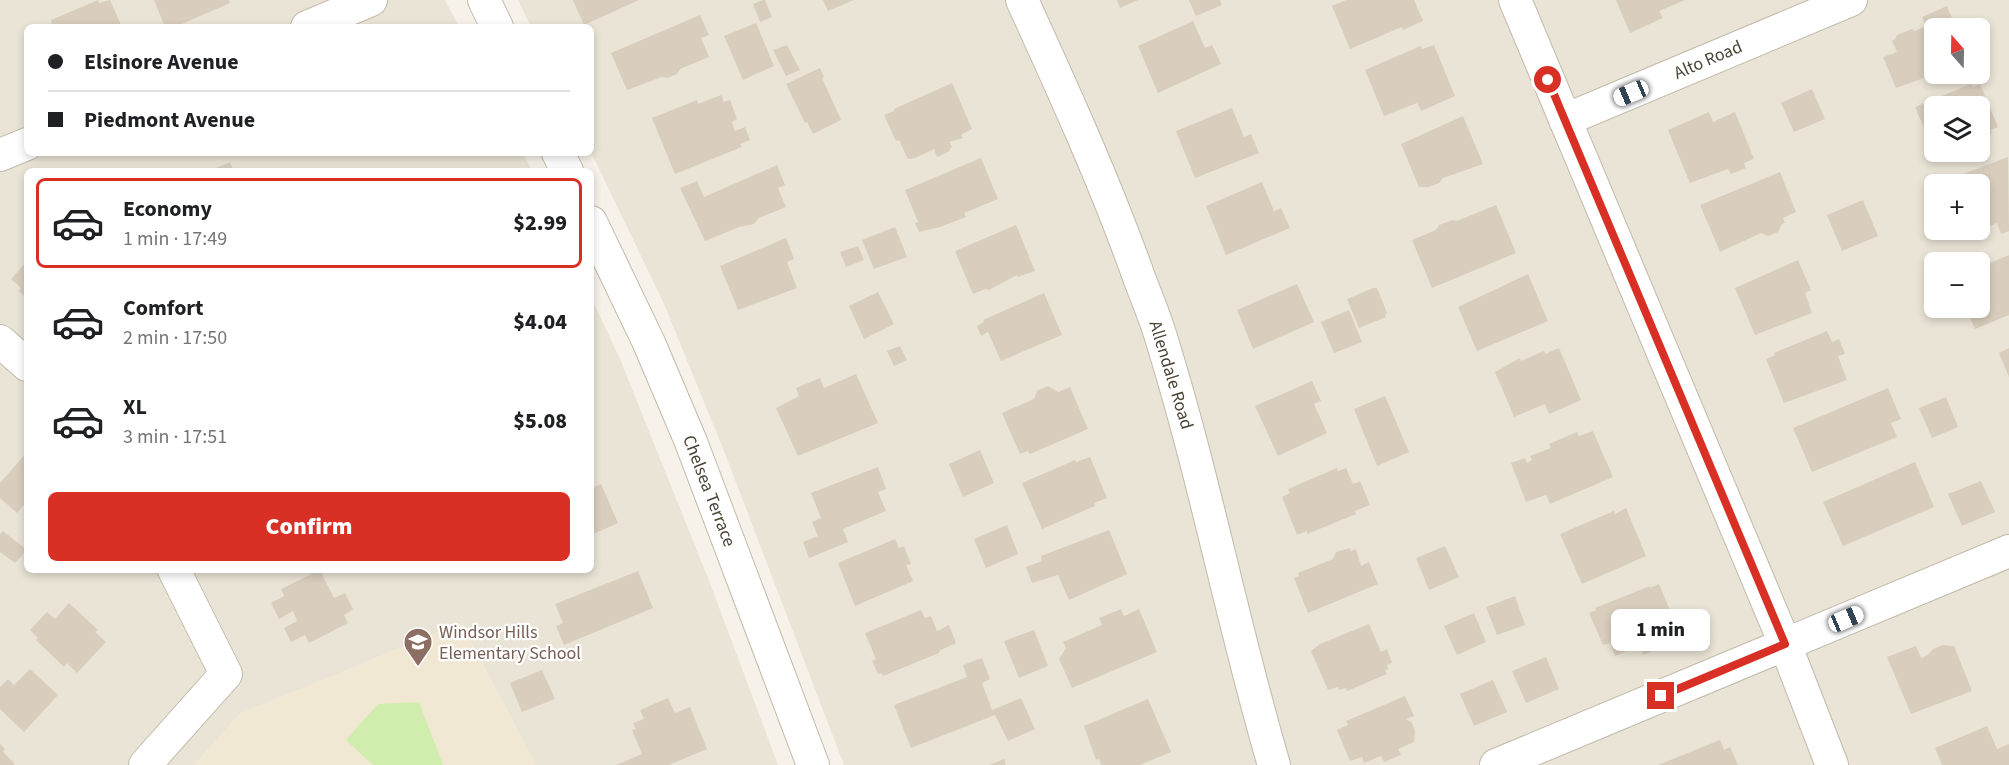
<!DOCTYPE html>
<meta charset="utf-8">
<style>
:root{--surface:#fff;--page:#f6f6f6;--text:#202124;--muted:#757577;--line:#e0e0e0;--accent:#d93025}
body{margin:0;font-family:"Source Sans 3",sans-serif;background:var(--page);color:var(--text);height:100vh;display:flex;flex-direction:column;font-size:22px;white-space:nowrap}
*{box-sizing:border-box;margin:0}
p{font-size:20px;color:var(--muted)}
.icon{flex:none;width:33px;height:33px;fill:none;stroke:currentColor;stroke-width:2;stroke-linecap:round;stroke-linejoin:round}
.map{position:relative;flex:1;overflow:hidden}
.drawer{position:absolute;left:24px;top:168px;width:570px;height:405px;display:flex;flex-direction:column;background:var(--surface);border-radius:9px;box-shadow:0 3px 9px #0003}
.drawer>*{flex:none}
.top-card{position:absolute;left:24px;top:24px;width:570px;height:132px;border-radius:9px;box-shadow:0 3px 9px #0003;display:grid;align-content:center;height:132px;padding:0 24px;background:var(--surface)}
.needle{width:39px;rotate:340deg}
.tools{position:absolute;left:1924px;top:18px;display:grid;gap:12px}
.tools a{display:grid;place-items:center;width:66px;height:66px;border-radius:9px;background:var(--surface);box-shadow:0 3px 9px #0003;font-size:30px}
.end{position:absolute;width:27px;height:27px;margin:-14px;border:8px solid #d93025;background:#fff;box-shadow:0 0 0 3px #fff}
.from{border-radius:50%}
.bubble{position:absolute;height:42px;border-radius:9px;background:var(--surface);box-shadow:0 3px 9px #0003;font-size:20px;font-weight:800;line-height:42px;text-align:center}
.car{position:absolute;width:18px;height:36px;margin:-18px -9px;border-radius:8px;box-shadow:0 0 4px 2px #0007;background:linear-gradient(#fff 24%,#345 0 40%,#fff 0 76%,#345 0 86%,#fff 0)}
.top-card b{display:flex;align-items:center;gap:21px;height:57px;font-size:22px}
.top-card b+b{border-top:2px solid var(--line)}
.top-card i{width:15px;height:15px;background:var(--text)}
ul{padding:10px 0 0;list-style:none}
li{display:flex;align-items:center;gap:18px;height:90px;margin:0 12px 9px;padding:0 12px;border:3px solid transparent;border-radius:9px}
li div{flex:1}
li b{display:block;font-size:22px}
li em{font-style:normal;font-weight:800}
li.selected{border-color:var(--accent)}
li>.icon{width:54px;height:54px;stroke-width:1.5}
.primary-button{display:flex;gap:12px;margin-top:auto;padding:12px 24px}
.primary-button a{flex:1;height:69px;border-radius:9px;background:var(--accent);color:#fff;font-size:24px;font-weight:800;line-height:69px;text-align:center}
.map>svg:first-child{display:block}
.residential{fill:#eae4d6;fill-rule:evenodd}
.education{fill:#f0e8d2}
.green{fill:#d0edae}
.building{fill:#d9cebd}
.lines{fill:none;stroke-linecap:round;stroke-linejoin:round}
.minor-casing{stroke:#c2baaa;stroke-width:34}
.minor{stroke:#fff;stroke-width:32}
.route{stroke:#d93025;stroke-width:8}
.labels{text-anchor:middle;dominant-baseline:central;stroke-width:4.5;stroke-linejoin:round;paint-order:stroke}
.street-label{font-size:18px;fill:#4a4336;stroke:#fff}
.education-label{font-size:18px;fill:#785e54;stroke:#fff;text-anchor:start}
</style>
<div class="map">
<svg width="2009" height="765" viewBox="0 0 2009 765">
<rect width="100%" height="100%" fill="#f6f2e9"/>
<!-- residential -->
<g class="residential">
<path d="M0,0H445L459,27H27V153H523L532,171H27V570H591V297L620,359L708,578L778,765H536L461,623L240,714L194,765H0Z"/>
<path d="M518,0H2009V765H844L724,451L664,304L591,152V27H531ZM1935,28H1980V74H1935ZM1935,106H1980V152H1935ZM1935,184H1980V230H1935ZM1935,262H1980V308H1935Z"/>
</g>
<!-- education -->
<path class="education" d="M461,623L536,765H194L240,714Z"/>
<!-- green -->
<path class="green" d="M419,702L443,765H373L346,740L378,704Z"/>
<!-- building -->
<g class="building">
<path d="M98,0L99,3L110,0L122,27H42L52,23L51,20Z"/>
<path d="M154,0H229L230,3L175,27H165Z"/>
<path d="M573,0H639L584,25Z"/>
<path d="M763,0H765L772,17L760,22L753,4Z"/>
<path d="M823,0H854L828,11Z"/>
<path d="M1117,0H1138L1120,8Z"/>
<path d="M1189,0H1220L1222,5L1196,16Z"/>
<path d="M1346,0H1414L1423,21L1403,30L1402,27L1350,49L1332,6Z"/>
<path d="M1616,0H1685L1659,11L1663,18L1630,33Z"/>
<path d="M1947,6L1956,28H1935V74L1896,88L1883,57L1897,52L1892,41L1895,39L1897,35L1912,29L1915,31L1926,26L1922,17Z"/>
<path d="M700,15L709,35L701,38L709,57L680,69L677,74L668,78L662,77L627,90L611,53Z"/>
<path d="M1193,21L1205,48L1212,45L1221,64L1158,93L1138,46Z"/>
<path d="M756,23L774,66L743,80L724,36Z"/>
<path d="M787,45L800,70L786,76L773,50Z"/>
<path d="M1434,45L1455,96L1421,111L1417,103L1384,116L1365,70L1421,46L1422,49Z"/>
<path d="M820,68L824,77L822,78L841,120L813,134L807,122L805,123L786,84Z"/>
<path d="M952,83L972,129L961,135L963,138L949,142L952,147L950,149V151L937,157L934,149L915,158L908,159L899,140L896,141L884,115L894,111V109Z"/>
<path d="M1971,84L1973,87L1980,84L1998,127L1991,130L1992,133L1980,138V106H1935V152H1948L1936,156L1915,107Z"/>
<path d="M1812,89L1825,119L1794,132L1781,103Z"/>
<path d="M721,95L724,102L730,100L737,119L732,122L735,131L745,127L750,140L740,144L742,147L675,174L652,118L697,100L698,104Z"/>
<path d="M1232,108L1244,137L1251,134L1259,153L1195,178L1176,131Z"/>
<path d="M1709,112L1713,122L1735,112L1754,159L1744,163L1746,168L1731,174L1728,169L1690,183L1668,130Z"/>
<path d="M1463,116L1483,164L1443,178L1439,183L1429,187H1419L1401,144Z"/>
<path d="M2008,157L2009,231L2001,234L1997,223L1969,235L1967,230H1980V184H1937Z"/>
<path d="M981,158L998,199L964,213L966,217L940,227L919,232L915,223L918,222L905,190Z"/>
<path d="M230,162L234,171H209Z"/>
<path d="M777,165L785,185L778,188L786,207L759,218L754,224L739,227L705,241L680,188L697,181L704,197Z"/>
<path d="M1780,172L1796,212L1783,218L1785,223L1782,224L1778,232L1768,236L1761,233L1720,252L1700,205Z"/>
<path d="M1262,182L1274,211L1281,208L1290,228L1226,255L1206,206Z"/>
<path d="M1863,200L1878,236L1842,251L1827,215Z"/>
<path d="M1496,205L1516,253L1432,288L1412,240L1436,230L1439,225L1452,220L1457,221Z"/>
<path d="M1016,225L1035,271L1018,277L1017,275L989,290L985,289L973,294L955,251Z"/>
<path d="M895,227L907,257L874,269L862,240Z"/>
<path d="M786,238L794,259L787,262L797,288L738,310L720,266Z"/>
<path d="M858,246L864,260L846,267L840,252Z"/>
<path d="M2009,255V315L1975,329L1966,308H1980V267Z"/>
<path d="M1798,260L1811,290L1805,293L1812,313L1755,335L1735,288Z"/>
<path d="M27,261V298L19,291L21,288L11,279Z"/>
<path d="M1528,274L1548,321L1477,351L1458,307Z"/>
<path d="M1297,284L1314,322L1253,349L1237,310Z"/>
<path d="M1373,288H1377L1387,313L1385,315L1386,317L1359,328L1347,299Z"/>
<path d="M878,292L894,324L864,339L849,306Z"/>
<path d="M1044,293L1062,335L1001,361L988,332L981,336L977,326L984,322L983,320Z"/>
<path d="M1349,310L1362,342L1334,353L1321,322Z"/>
<path d="M1827,331L1832,342L1839,339L1845,354L1838,356L1847,380L1784,403L1766,359L1775,355L1774,353Z"/>
<path d="M900,346L907,360L894,366L887,351Z"/>
<path d="M1559,348L1581,400L1549,414L1545,404L1514,417L1495,372L1520,358L1521,361L1544,351L1545,354Z"/>
<path d="M2009,348V377L1999,353Z"/>
<path d="M856,374L878,423L798,456L776,408L799,396L796,388L820,378L824,388Z"/>
<path d="M1312,381L1321,401L1314,404L1327,433L1278,456L1255,406Z"/>
<path d="M1048,386L1058,392L1070,387L1088,429L1030,454L1028,451L1020,454L1002,413L1034,399L1037,391Z"/>
<path d="M1888,388L1901,419L1891,423L1897,437L1812,472L1793,428Z"/>
<path d="M1385,396L1409,452L1377,466L1354,409Z"/>
<path d="M1946,397L1958,427L1932,438L1919,408Z"/>
<path d="M1593,431L1613,477L1550,504L1546,495L1526,502L1511,463L1525,458L1527,463L1532,460L1530,456L1551,448L1549,444L1577,432L1579,436Z"/>
<path d="M980,450L994,483L963,497L949,464Z"/>
<path d="M27,452V501L17,513L0,498V483Z"/>
<path d="M1090,457L1107,498L1094,503L1095,506L1042,529L1022,483L1075,460L1076,462Z"/>
<path d="M1915,462L1934,507L1843,546L1823,502Z"/>
<path d="M878,467L886,489L878,492L886,511L843,529L848,542L809,558L803,542L818,536L812,522L821,518L811,493Z"/>
<path d="M1337,468L1338,471L1346,468L1353,484L1360,481L1370,505L1355,511L1356,514L1307,534V531L1297,535L1282,497L1290,493L1288,489Z"/>
<path d="M1981,481L1995,512L1962,526L1948,494Z"/>
<path d="M601,484L618,523L591,535V488Z"/>
<path d="M1626,508L1646,556L1582,584L1560,534L1614,511L1615,514Z"/>
<path d="M1007,525L1018,554L986,568L974,539Z"/>
<path d="M1109,530L1127,574L1069,600L1058,575L1032,583L1026,567L1042,561L1041,556Z"/>
<path d="M3,531L27,550L15,563L0,552V534Z"/>
<path d="M895,539L899,548L904,546L911,564L906,565L913,581L855,606L838,563Z"/>
<path d="M1445,546L1459,577L1429,590L1416,558Z"/>
<path d="M1350,548L1351,551L1356,549L1361,566L1369,562L1378,584L1308,613L1294,578L1299,576L1298,573L1333,559L1336,552Z"/>
<path d="M320,570L334,598L345,593L353,609L344,615L348,623L309,643L305,635L291,642L284,628L297,621L293,611L279,619L271,603L284,596L281,589Z"/>
<path d="M638,571L653,608L564,645L556,626L563,623L555,604Z"/>
<path d="M1659,584L1682,639L1643,655L1639,646L1615,656L1610,643L1603,645L1589,613L1596,610L1595,608L1650,586V588Z"/>
<path d="M1515,596L1525,625L1497,635L1486,607Z"/>
<path d="M69,603L98,630L95,632L106,642L77,673L67,663L64,667L36,640L38,638L30,630L47,612L55,619Z"/>
<path d="M1121,609L1124,616L1139,609L1157,652L1072,688L1059,659L1066,648L1063,642L1102,625L1099,618Z"/>
<path d="M921,610L925,618L931,616L937,631L949,625L956,643L939,651V653L883,676L881,673L878,674L872,661L876,659L865,633Z"/>
<path d="M1474,613L1486,642L1457,655L1444,626Z"/>
<path d="M1369,624L1381,652L1387,649L1392,663L1387,665L1388,669L1385,670L1387,674L1347,691L1346,688L1339,690L1338,687L1328,690L1311,651L1320,644Z"/>
<path d="M1034,630L1048,666L1019,678L1004,641Z"/>
<path d="M1943,645L1954,646L1972,691L1911,714L1887,657L1916,646L1921,658L1928,655L1933,649Z"/>
<path d="M1546,657L1559,689L1526,703L1512,671Z"/>
<path d="M982,658L990,679L982,683L992,710L1021,698L1035,729L1008,741L995,715L911,748L894,705L967,677L963,665Z"/>
<path d="M30,669L58,695L24,732L0,709V687L8,679L14,685Z"/>
<path d="M542,670L555,699L522,712L510,683Z"/>
<path d="M1493,680L1507,712L1474,726L1460,694Z"/>
<path d="M1405,696L1414,716L1406,719L1412,723L1415,731L1414,742L1398,749L1401,755L1384,762L1381,756L1364,763L1362,757L1350,761L1337,730L1348,725L1346,721Z"/>
<path d="M668,698L675,713L690,707L707,749L669,765H616L642,754L632,730L636,729L633,723L644,719L640,710Z"/>
<path d="M1148,699L1171,752L1140,765H1101L1099,759L1096,760L1084,726Z"/>
<path d="M1987,726L1997,749L2009,744V765H1942L1935,748Z"/>
<path d="M1720,740L1724,750L1730,747L1738,765H1658Z"/>
<path d="M0,744L5,749L3,752L15,764L14,765H0Z"/>
<path d="M1004,759L1006,765H989Z"/>
</g>
<g class="lines">
<!-- minor casing -->
<g class="minor-casing">
<g id="minor">
<path d="M484,0L497,27"/>
<path d="M1022,0C1064,92 1106,184 1140,280C1148,301 1157,322 1163,344C1206,483 1233,626 1274,765"/>
<path d="M1515,0L1785,644L1832,765"/>
<path d="M307,27L371,0"/>
<path d="M1565,120L1851,0"/>
<path d="M558,153L567,171"/>
<path d="M0,155L27,144"/>
<path d="M591,222L649,343L691,442L813,765"/>
<path d="M0,341L27,365"/>
<path d="M145,765L226,674L174,570"/>
<path d="M1496,765L2009,551"/>
</g>
</g>
<!-- minor -->
<use href="#minor" class="minor"/>
</g>
<g class="lines">
<!-- route -->
<path class="route" d="M1548,80L1785,644L1661,696"/>
</g>
<!-- icons -->
<defs>
<g id="school-pin" transform="scale(1.5)"><path d="M0 17L-7.5 6A9.5 9.5 0 1 1 7.5 6Z" fill="#8d6e63" stroke="#fff"/><path d="M0-5L7-2L0 1L-7-2ZM-4 1L0 2.5L4 1V4Q0 6-4 4Z" fill="#fff"/></g>
</defs>
<g fill-rule="evenodd">
<use href="#school-pin" x="418" y="642"/>
</g>
<g class="labels">
<!-- street labels -->
<g class="street-label">
<text transform="translate(1708 60) rotate(-23)">Alto Road</text>
<text transform="translate(1171 375) rotate(73)">Allendale Road</text>
<text transform="translate(709 491) rotate(69)">Chelsea Terrace</text>
</g>
<!-- education labels -->
<g class="education-label">
<text x="439" y="632">Windsor Hills<tspan x="439" dy="21">Elementary School</tspan></text>
</g>
</g>
</svg>
<div class="tools">
<a><svg class="needle" viewBox="-14 -14 28 28"><path d="M0-13l5 13h-10z" fill="#e53935"/><path d="M0 13l5-13h-10z" fill="#757577"/></svg></a>
<a><svg class="icon" aria-label="layers" viewBox="0 0 24 24"><path d="M12 4l9 5-9 5-9-5zM3 14l9 5 9-5"/></svg></a>
<a>+</a>
<a>−</a>
</div>
<i class="end from" style="left:1548px;top:80px"></i>
<i class="end" style="left:1661px;top:696px"></i>
<div class="bubble" style="left:1611px;top:609px;width:99px">1 min</div>
<i class="car" style="left:1631px;top:93px;rotate:247deg"></i>
<i class="car" style="left:1846px;top:619px;rotate:67deg"></i>
<div class="top-card">
<b><i class="from"></i>Elsinore Avenue</b>
<b><i></i>Piedmont Avenue</b>
</div>
<section class="drawer">
<ul>
<li class="selected"><svg class="icon" aria-label="car" viewBox="0 0 24 24"><path d="M5 17H2v-5l4-1 3-4h7l3 4 3 1v5h-3M9 17h6M6 11h13"/><circle cx="7" cy="17" r="2"/><circle cx="17" cy="17" r="2"/></svg><div><b>Economy</b><p>1 min · 17:49</p></div><em>$2.99</em></li>
<li><svg class="icon" aria-label="car" viewBox="0 0 24 24"><path d="M5 17H2v-5l4-1 3-4h7l3 4 3 1v5h-3M9 17h6M6 11h13"/><circle cx="7" cy="17" r="2"/><circle cx="17" cy="17" r="2"/></svg><div><b>Comfort</b><p>2 min · 17:50</p></div><em>$4.04</em></li>
<li><svg class="icon" aria-label="car" viewBox="0 0 24 24"><path d="M5 17H2v-5l4-1 3-4h7l3 4 3 1v5h-3M9 17h6M6 11h13"/><circle cx="7" cy="17" r="2"/><circle cx="17" cy="17" r="2"/></svg><div><b>XL</b><p>3 min · 17:51</p></div><em>$5.08</em></li>
</ul>
<div class="primary-button"><a>Confirm</a></div>
</section>
</div>
